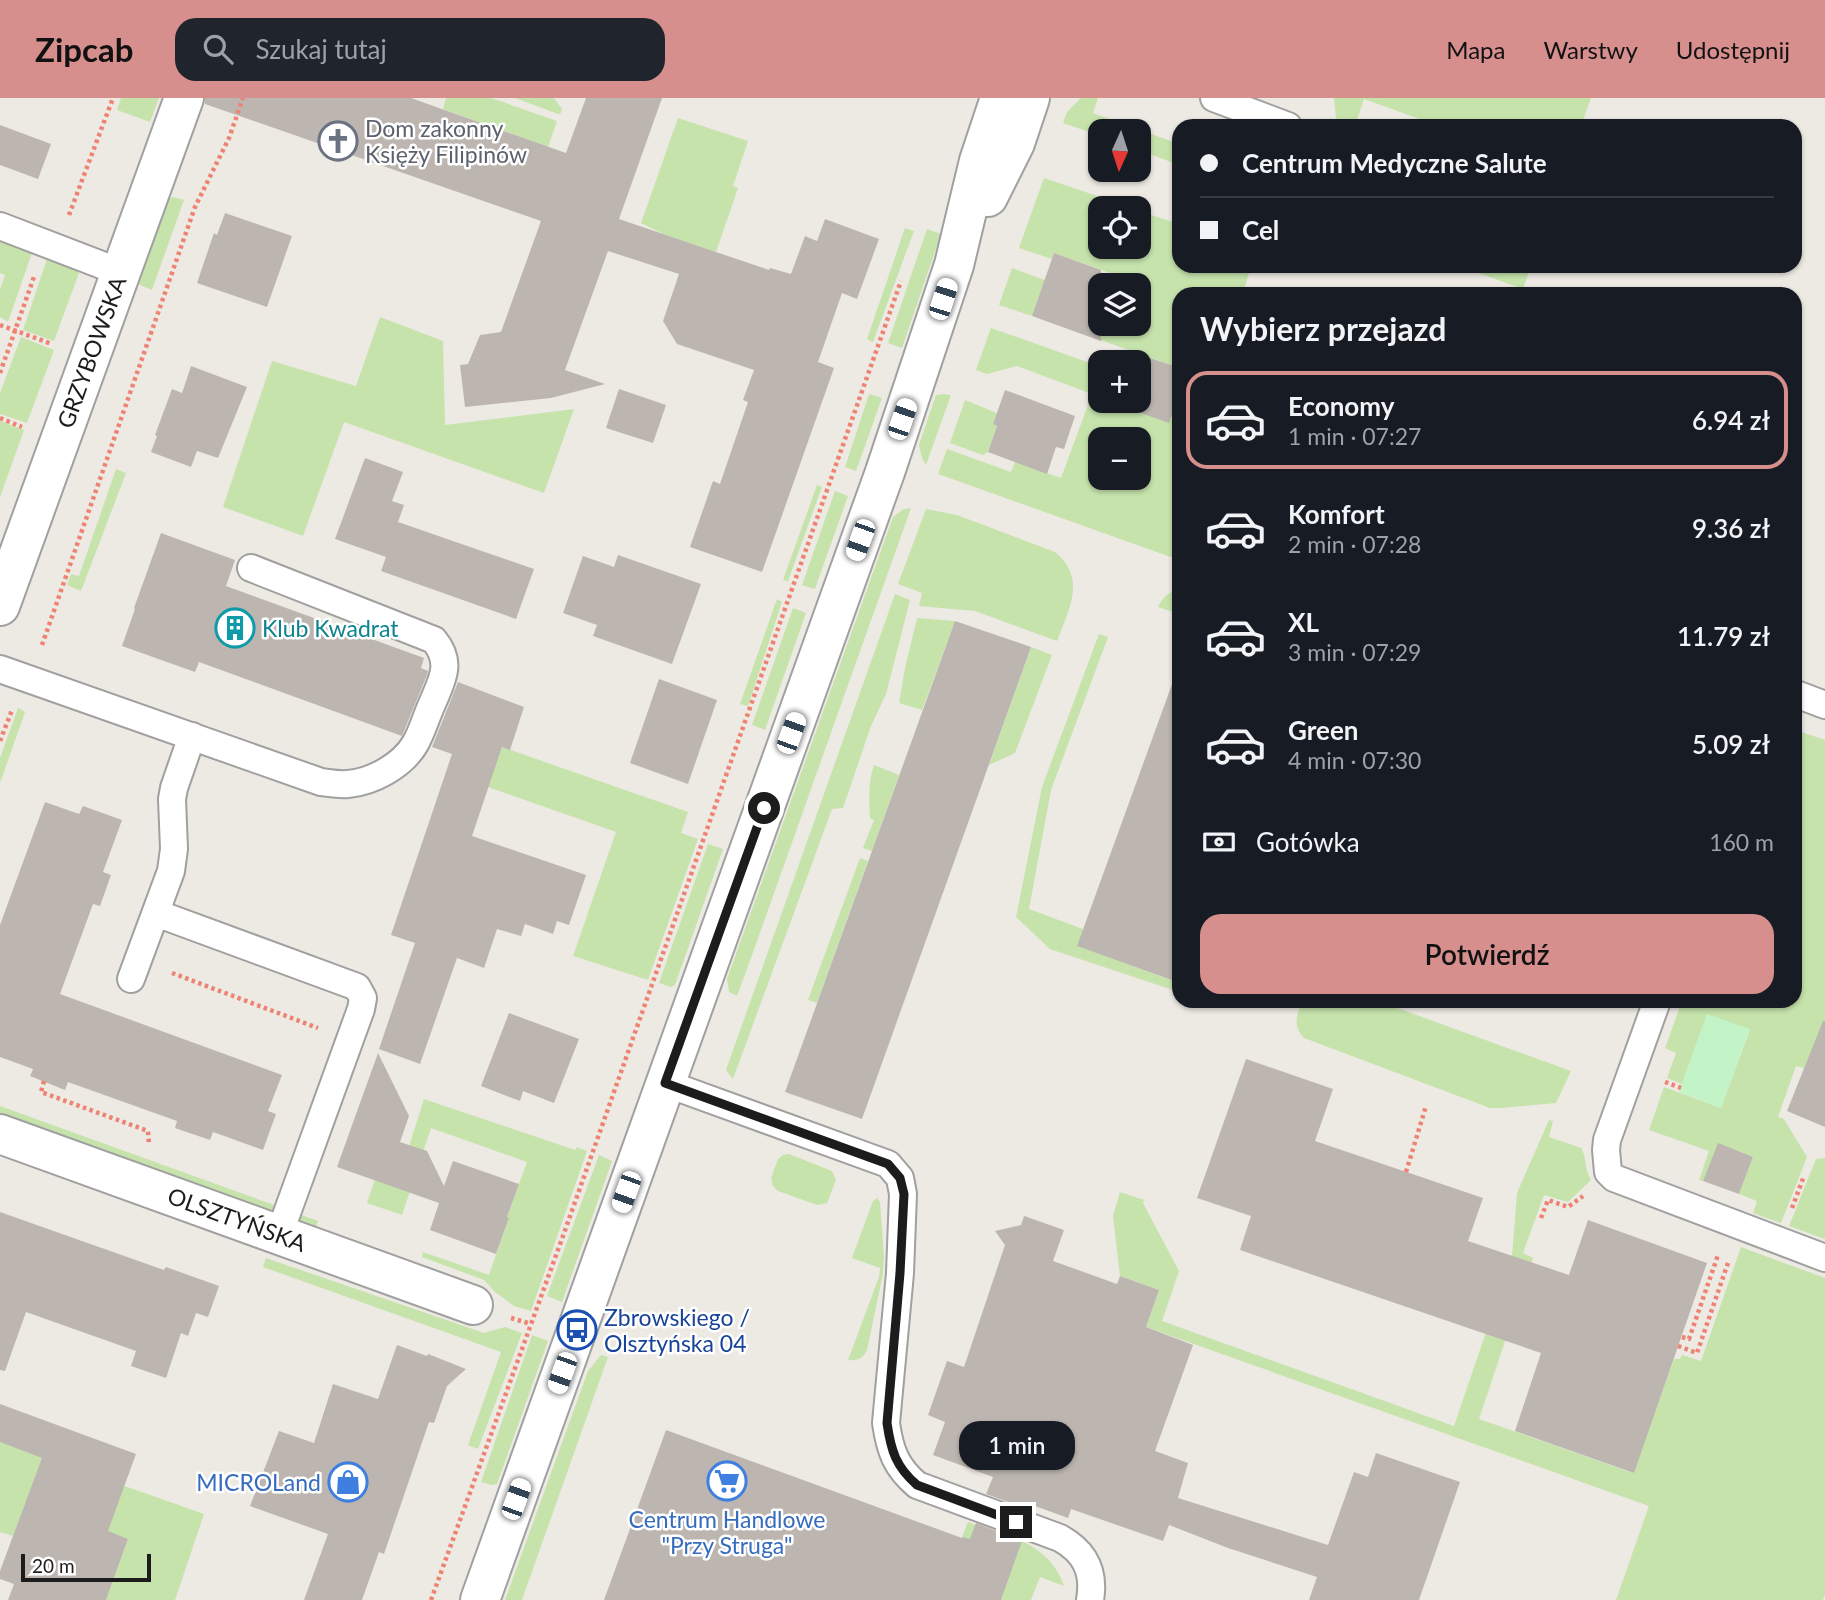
<!DOCTYPE html>
<html lang="pl">
<meta charset="utf-8">
<style>
:root{--surface:#171b24;--page:#20242c;--text:#f1f3f6;--muted:#9ea1a6;--line:#363941;--accent:#d78f8e}
body{margin:0;font-family:Lato,sans-serif;background:var(--page);color:var(--text);height:100vh;display:flex;flex-direction:column;font-size:26px;white-space:nowrap}
*{box-sizing:border-box;margin:0}
p{font-size:23px;color:var(--muted)}
.icon{flex:none;width:38px;height:38px;fill:none;stroke:currentColor;stroke-width:2;stroke-linecap:round;stroke-linejoin:round}
.map{position:relative;flex:1;overflow:hidden}
.sheet{position:absolute;left:1172px;top:189px;width:630px;height:721px;display:flex;flex-direction:column;background:var(--surface);border-radius:21px;box-shadow:0 2px 5px #0004}
.sheet>*{flex:none}
.banner{position:absolute;left:1172px;top:21px;width:630px;height:154px;border-radius:21px;box-shadow:0 2px 5px #0004;display:grid;align-content:center;height:154px;padding:0 28px;background:var(--surface)}
.needle{width:46px;rotate:183deg}
.buttons{position:absolute;left:1088px;top:21px;display:grid;gap:14px}
.buttons a{display:grid;place-items:center;width:63px;height:63px;border-radius:14px;background:var(--surface);box-shadow:0 2px 5px #0004;font-size:35px}
.scale{position:absolute;left:21px;bottom:18px;width:130px;box-sizing:border-box;padding-left:7px;border:4px solid #1c1c1c;border-top:0;font-size:19px;line-height:24px;white-space:nowrap;color:#1c1c1c;-webkit-text-stroke:5px #fff;paint-order:stroke}
.end{position:absolute;width:32px;height:32px;margin:-16px;border:9px solid #1c1c1c;background:#fff;box-shadow:0 0 0 4px #fff}
.from{border-radius:50%}
.bubble{position:absolute;height:49px;border-radius:21px;background:var(--surface);box-shadow:0 2px 5px #0004;font-size:23px;font-weight:600;line-height:49px;text-align:center}
.car{position:absolute;width:21px;height:42px;margin:-21px -10px;border-radius:9px;box-shadow:0 0 5px 2px #0007;background:linear-gradient(#fff 24%,#345 0 40%,#fff 0 76%,#345 0 86%,#fff 0)}
.banner b{display:flex;align-items:center;gap:24px;height:66px;font-size:26px}
.banner b+b{border-top:2px solid var(--line)}
.banner i{width:18px;height:18px;background:var(--text)}
ul{padding:0;list-style:none}
li{display:flex;align-items:center;gap:21px;height:98px;margin:0 14px 10px;padding:0 14px;border:4px solid transparent;border-radius:21px}
li div{flex:1}
li b{display:block;font-size:26px}
li em{font-style:normal;font-weight:600}
li.active{border-color:var(--accent)}
li>.icon{width:63px;height:63px;stroke-width:1.5}
h2{padding:0 28px;font-size:32px;line-height:84px}
.pay{display:flex;align-items:center;gap:18px;height:77px;padding:0 28px;font-size:26px}
.pay p{margin-inline-start:auto}
.cta{display:flex;gap:14px;margin-top:auto;padding:14px 28px}
.cta a{flex:1;height:80px;border-radius:21px;background:var(--accent);color:#111;font-size:28px;font-weight:600;line-height:80px;text-align:center}
header{display:flex;align-items:center;gap:42px;box-sizing:border-box;height:98px;padding:0 35px;background:var(--accent);color:#111}
header strong{font-size:33px}
nav{display:flex;gap:38px;margin-inline-start:auto;font-size:24px}
.search{width:490px;height:63px;background:var(--page);display:flex;align-items:center;gap:18px;box-sizing:border-box;padding:0 24px;border-radius:21px;color:var(--muted);font-size:26px}
.map>svg:first-child{display:block}
.grass{fill:#c6e3ac;fill-rule:evenodd}
.park{fill:#c2f4c8}
.building{fill:#bdb6b0}
.lines{fill:none;stroke-linecap:round;stroke-linejoin:round}
.service-casing{stroke:#a0a0a0;stroke-width:30}
.minor-casing{stroke:#a0a0a0;stroke-width:42}
.tertiary-casing{stroke:#a0a0a0;stroke-width:42}
.path{stroke:#ee8373;stroke-width:4.5;stroke-dasharray:3.5 3.5;stroke-linecap:butt}
.service{stroke:#fff;stroke-width:26}
.minor{stroke:#fff;stroke-width:38}
.tertiary{stroke:#fff;stroke-width:38}
.route{stroke:#1c1c1c;stroke-width:9}
.labels{text-anchor:middle;dominant-baseline:central;stroke-width:5;stroke-linejoin:round;paint-order:stroke}
.worship-label{font-size:23px;fill:#5b616d;stroke:#fff;text-anchor:start}
.street-label{font-size:23px;fill:#1c1c1c;stroke:#fff}
.culture-label{font-size:23px;fill:#0d838f;stroke:#fff;text-anchor:start}
.transit-label{font-size:23px;fill:#164399;stroke:#fff;text-anchor:start}
.shop-label{font-size:23px;fill:#366cbe;stroke:#fff;text-anchor:end}
</style>
<header>
<strong>Zipcab</strong>
<div class="search"><svg class="icon" aria-label="search" viewBox="0 0 24 24"><circle cx="10" cy="10" r="6"/><path d="M15 15l6 6"/></svg>Szukaj tutaj</div>
<nav><a>Mapa</a><a>Warstwy</a><a>Udostępnij</a></nav>
</header>
<div class="map">
<svg width="1825" height="1502" viewBox="0 0 1825 1502">
<rect width="100%" height="100%" fill="#edeae3"/>
<!-- grass -->
<g class="grass">
<path d="M121,0H159L150,24L117,12Z"/>
<path d="M446,0H491L557,23L548,49L443,11Z"/>
<path d="M515,0H554L562,11L561,15L558,16Z"/>
<path d="M1081,0H1098L1093,15L1179,46V67L1139,52V33H1101V38L1063,25L1067,14Z"/>
<path d="M1334,0H1591L1581,28H1439L1364,1L1355,28H1346L1336,20Z"/>
<path d="M678,20L748,43L733,88L738,90L716,154L663,136L641,125Z"/>
<path d="M1044,80L1133,110H1101V149H1139V113L1179,126L1180,168H1251L1243,196H1180L1179,270L1095,240L1101,226H1139V187H1113L1116,177L1054,155L1052,161L1019,150Z"/>
<path d="M173,99L184,102L152,192L142,188L138,185L166,101Z"/>
<path d="M905,130L914,133L873,244L867,241Z"/>
<path d="M927,131L941,136L902,250L888,245Z"/>
<path d="M0,140L29,150L32,155L8,224L0,219V191L5,177L0,175Z"/>
<path d="M49,155L73,167L79,175L54,243L23,232Z"/>
<path d="M1459,168H1531L1523,191Z"/>
<path d="M1012,170L1045,182L1032,218L999,207Z"/>
<path d="M380,219L443,243L445,327L574,311L544,395L344,324L303,438L223,409L272,263L356,288Z"/>
<path d="M991,230L1101,269V303H1122L1121,308L1179,293L1180,376L1178,380L1180,381L1179,462L938,376L947,351L1011,374L1015,364L1061,380L1092,296L1017,268L987,276L976,272ZM1101,341H1139V380H1101Z"/>
<path d="M21,239L54,252L27,325L0,316V295Z"/>
<path d="M869,296L882,300L856,373L845,369Z"/>
<path d="M944,296L951,297L926,367L922,360L919,347L936,297Z"/>
<path d="M965,302L997,315L993,326L997,328L988,354L983,357L950,345Z"/>
<path d="M0,323L24,332L0,399Z"/>
<path d="M116,371L126,375L81,493L67,487L71,476L79,478Z"/>
<path d="M817,387L822,389L788,483L783,482Z"/>
<path d="M835,393L848,398L815,491L802,487Z"/>
<path d="M911,410L752,857L737,898L729,894L727,881L893,419L904,411Z"/>
<path d="M926,411L957,417L1055,454C1087,480 1069,511 1057,543L975,513L919,508L922,495L898,486Z"/>
<path d="M1179,490V516L1158,509C1162,499 1170,494 1179,490Z"/>
<path d="M895,496L910,502L886,596L871,628L843,710L832,711L733,981L726,972Z"/>
<path d="M777,501L782,504L748,608L740,606Z"/>
<path d="M793,510L806,515L765,632L752,627Z"/>
<path d="M917,520L955,523L922,612L899,605L905,570Z"/>
<path d="M1099,536L1108,539L1051,692L1029,811L1083,831L1078,848L1179,885V894L1050,851L1016,819L1042,689Z"/>
<path d="M1031,549L1052,557L1015,655L989,667Z"/>
<path d="M18,610L25,614L0,685V660Z"/>
<path d="M1796,632L1825,642V960L1804,970L1796,968L1778,1019L1784,1021L1807,1059L1781,1125L1753,1115L1757,1103L1739,1096L1753,1059L1718,1046L1703,1083L1699,1082L1709,1053L1649,1032L1664,989L1721,1010L1750,932L1707,917L1682,986L1667,980L1676,955L1665,950L1682,903H1796Z"/>
<path d="M502,649L688,714L681,735L698,741L648,882L573,858L616,734L488,689Z"/>
<path d="M874,667L899,677L872,753L863,750L874,722L870,720C869,701 868,684 874,667Z"/>
<path d="M708,746L723,751L675,887L671,889L659,885Z"/>
<path d="M860,760L868,763L817,905L808,902Z"/>
<path d="M1302,903H1378L1571,973L1556,1005L1501,1010H1490L1304,940C1292,927 1297,918 1302,903Z"/>
<path d="M424,1001L575,1052L577,1049L587,1053L531,1213L514,1208L495,1194L484,1182L422,1159L423,1154L489,1177L509,1120L507,1119L527,1064L431,1030L402,1117L367,1105L386,1048L407,1055Z"/>
<path d="M0,1008L318,1123L315,1131L0,1017Z"/>
<path d="M1549,1022L1553,1023L1549,1039L1581,1050C1587,1059 1584,1071 1591,1082L1568,1104L1544,1097L1523,1155L1533,1160L1479,1321L1633,1375L1674,1261H1680L1682,1257L1701,1263L1741,1149L1825,1180V1496L1823,1502H1616L1649,1408L1146,1229L1159,1192L1120,1178L1113,1118L1120,1094L1144,1102L1143,1105L1179,1173L1162,1223L1454,1328L1512,1158L1517,1095Z"/>
<path d="M789,1056L832,1073L836,1082L827,1105L817,1107L778,1093L773,1088L771,1080L778,1061L783,1057Z"/>
<path d="M599,1057L612,1063L562,1204L547,1198Z"/>
<path d="M1825,1060V1141L1789,1128L1816,1061Z"/>
<path d="M877,1100L880,1104L884,1158L883,1176L867,1252C863,1260 858,1263 848,1262L879,1179L880,1170L852,1160L873,1103Z"/>
<path d="M266,1160L484,1235L505,1229L522,1235L478,1351L468,1347L501,1254L263,1169Z"/>
<path d="M532,1237L548,1243L497,1386L492,1387L481,1384Z"/>
<path d="M601,1257L608,1259L522,1502H505L588,1273Z"/>
<path d="M0,1344L204,1416L175,1502H106L128,1441L26,1403L13,1438L0,1434Z"/>
<path d="M968,1424C1007,1438 1049,1444 1064,1488L1040,1479L1031,1502H1001L1016,1459L962,1439Z"/>
</g>
<!-- park -->
<path class="park" d="M1707,916L1750,931L1721,1010L1679,994Z"/>
<!-- building -->
<g class="building">
<path d="M205,0H411L566,55L586,0H662L619,121L769,172L770,170L791,176L805,138L817,143L825,121L879,141L857,201L842,195L818,264L834,270L762,474L690,449L713,383L720,386L748,304L743,302L754,272L677,246L663,223L679,176L608,153L565,272L605,286L551,300L465,309L460,267L468,266L480,237L501,234L541,123L205,6Z"/>
<path d="M0,27L51,46L38,81L0,67Z"/>
<path d="M225,115L292,138L267,209L197,185L214,135L217,137Z"/>
<path d="M1054,155L1101,172V243L1032,218Z"/>
<path d="M1150,260L1180,270V293L1169,325L1121,308L1123,303H1139V266Z"/>
<path d="M191,268L247,289L218,360L197,353L191,369L151,354L157,338L155,337L172,291L182,295Z"/>
<path d="M619,291L666,307L653,345L606,330Z"/>
<path d="M1005,292L1075,318L1064,351L1056,349L1047,376L988,354L997,328L993,326Z"/>
<path d="M365,360L403,374L392,403L404,407L398,424L534,471L516,521L381,473L386,459L335,441Z"/>
<path d="M161,435L235,462L226,488L424,560L421,570L428,573L427,577L402,638L199,564L195,574L122,548L135,511L134,510Z"/>
<path d="M618,457L701,486L672,566L593,538L597,527L563,515L583,458L614,469Z"/>
<path d="M955,523L1031,549L862,1021L785,994Z"/>
<path d="M1175,578L1180,579V885L1077,848Z"/>
<path d="M659,581L717,602L688,686L630,665Z"/>
<path d="M458,584L524,609L510,652L502,649L472,738L586,777L569,827L557,823L553,836L525,826L521,838L497,831L484,870L457,860L420,966L379,951L415,845L391,837L452,656L432,649Z"/>
<path d="M45,704L79,716L83,708L122,722L103,774L111,777L100,808L93,806L60,896L282,977L268,1013L276,1016L263,1052L213,1034L210,1042L175,1030L177,1023L68,984L65,992L30,978L33,971L0,959V827Z"/>
<path d="M509,915L579,941L554,1005L523,993L520,1003L481,988Z"/>
<path d="M1823,923H1825V1029L1787,1013Z"/>
<path d="M378,955L409,1018L400,1044L427,1053L444,1088L453,1063L519,1086L507,1119L509,1120L496,1156L430,1132L439,1105L337,1069Z"/>
<path d="M1246,961L1333,991L1315,1043L1483,1100L1468,1143L1569,1177L1588,1122L1707,1165L1634,1375L1515,1333L1541,1255L1240,1152L1251,1118L1197,1100Z"/>
<path d="M1718,1045L1753,1059L1739,1096L1703,1083Z"/>
<path d="M0,1114L164,1172L166,1169L219,1188L208,1219L196,1215L188,1238L181,1235L166,1280L131,1268L136,1253L26,1214L5,1273L0,1272Z"/>
<path d="M1024,1118L1064,1132L1053,1163L1117,1186L1120,1178L1159,1192L1146,1229L1193,1247L1155,1353L1188,1365L1178,1400L1328,1447L1354,1374L1368,1379L1376,1355L1460,1384L1419,1502H1309L1317,1479L1228,1450L1169,1427L1163,1443L1071,1411L1068,1420L1035,1408L1033,1413L986,1396L993,1379L933,1357L945,1324L928,1317L947,1263L964,1269L1005,1147L995,1133L1021,1127Z"/>
<path d="M397,1247L427,1258L428,1256L466,1271L447,1288L434,1325L429,1324L384,1456L379,1454L362,1502H304L328,1436L250,1408L279,1333L314,1345L333,1286L378,1301Z"/>
<path d="M0,1306L136,1356L108,1433L128,1441L106,1502H8L14,1486L0,1481V1473L42,1360L0,1344Z"/>
<path d="M666,1332L962,1440V1439L970,1441L976,1425L1022,1443L1001,1502H604Z"/>
</g>
<g class="lines">
<!-- service casing -->
<g class="service-casing">
<g id="service">
<path d="M1214,0L1288,28"/>
<path d="M0,128L120,174"/>
<path d="M0,571L321,684C330,685 338,687 348,686C372,684 402,668 415,646C422,634 426,619 432,606C442,582 453,565 434,542L251,470"/>
<path d="M1796,596L1825,607"/>
<path d="M156,815L357,889L363,900L361,911L279,1137"/>
<path d="M131,881L171,773L174,751L172,701L174,690L192,638"/>
<path d="M1657,903L1607,1042L1606,1052L1608,1074L1614,1080L1825,1160"/>
<path d="M665,985L888,1066L900,1080L903,1096L900,1175L886,1325C890,1353 896,1369 917,1387L1060,1440C1085,1454 1095,1473 1090,1502"/>
</g>
</g>
<!-- minor casing -->
<g class="minor-casing">
<g id="minor">
<path d="M0,508L184,0"/>
<path d="M0,1036L473,1207"/>
</g>
</g>
<!-- tertiary casing -->
<g class="tertiary-casing">
<g id="tertiary">
<path d="M988,99L1015,45L1030,0"/>
<path d="M480,1502L885,374L954,167L979,63L1000,0"/>
</g>
</g>
<!-- path -->
<g class="path">
<path d="M69,117L113,0"/>
<path d="M0,227L52,246"/>
<path d="M0,275L34,179"/>
<path d="M0,320L22,329"/>
<path d="M42,547L195,109L229,40L243,0"/>
<path d="M0,643L12,612"/>
<path d="M172,875L318,930"/>
<path d="M44,983L41,994L148,1033L149,1046"/>
<path d="M1665,984L1681,990"/>
<path d="M1406,1074L1426,1008"/>
<path d="M1792,1110L1804,1078"/>
<path d="M1541,1120L1548,1102L1568,1109L1583,1098"/>
<path d="M511,1220L531,1226"/>
<path d="M1682,1239L1689,1241L1718,1157"/>
<path d="M1678,1248L1697,1255L1729,1162"/>
<path d="M431,1502L563,1138L901,183"/>
</g>
<!-- service -->
<use href="#service" class="service"/>
<!-- minor -->
<use href="#minor" class="minor"/>
<!-- tertiary -->
<use href="#tertiary" class="tertiary"/>
</g>
<g class="lines">
<!-- route -->
<path class="route" d="M764,710L665,985L888,1066L900,1080L904,1096L900,1175L887,1325C891,1353 896,1369 917,1387L1016,1424"/>
</g>
<!-- icons -->
<defs>
<g id="church-ring" transform="scale(2.0125)"><circle r="9.5" fill="#fff" stroke="#6b7280" stroke-width="1.5"/><path d="M-1.2-6h2.4v3.5h3.3v2.4h-3.3V6h-2.4V-.1h-3.3v-2.4h3.3Z" fill="#6b7280"/></g>
<g id="building-ring" transform="scale(2.0125)"><circle r="9.5" fill="#fff" stroke="#0f9aa8" stroke-width="1.5"/><path d="M-4-6H4V6H1V3H-1V6H-4ZM-2.5-4.3h1.7v1.8h-1.7ZM.8-4.3h1.7v1.8H.8ZM-2.5-1h1.7V.8h-1.7ZM.8-1h1.7V.8H.8Z" fill="#0f9aa8"/></g>
<g id="bus-ring" transform="scale(2.0125)"><circle r="9.5" fill="#fff" stroke="#1a4fb4" stroke-width="1.5"/><path d="M-5-6H5V4H4V6H2V4H-2V6H-4V4H-5ZM-3.5-4V0h7V-4ZM-3.5 1.2v1.5H-2V1.2ZM2 1.2v1.5H3.5V1.2Z" fill="#1a4fb4"/></g>
<g id="supermarket-ring" transform="scale(2.0125)"><circle r="9.5" fill="#fff" stroke="#3f7fe0" stroke-width="1.5"/><path d="M-6-5.5h2.5l.6 2H6L4.5 2H-2.5L-4.4-4H-6ZM-1.5 3.2a1.3 1.3 0 1 0 .1 0ZM3 3.2a1.3 1.3 0 1 0 .1 0Z" fill="#3f7fe0"/></g>
<g id="shop-ring" transform="scale(2.0125)"><circle r="9.5" fill="#fff" stroke="#3f7fe0" stroke-width="1.5"/><path d="M-5-2.5h2.3a2.7 3.5 0 0 1 5.4 0H5L5.5 6h-11ZM-1.5-2.5h3a1.5 2.3 0 0 0-3 0Z" fill="#3f7fe0"/></g>
</defs>
<g fill-rule="evenodd">
<use href="#church-ring" x="338" y="43"/>
<use href="#building-ring" x="235" y="530"/>
<use href="#bus-ring" x="577" y="1232"/>
<use href="#supermarket-ring" x="727" y="1383"/>
<use href="#shop-ring" x="348" y="1384"/>
</g>
<g class="labels">
<!-- worship labels -->
<g class="worship-label">
<text x="365" y="30">Dom zakonny<tspan x="365" dy="26">Księży Filipinów</tspan></text>
</g>
<!-- street labels -->
<g class="street-label">
<text transform="translate(91 254) rotate(-70)">GRZYBOWSKA</text>
<text transform="translate(237 1121) rotate(20)">OLSZTYŃSKA</text>
</g>
<!-- culture labels -->
<g class="culture-label">
<text x="262" y="530">Klub Kwadrat</text>
</g>
<!-- transit labels -->
<g class="transit-label">
<text x="604" y="1219">Zbrowskiego /<tspan x="604" dy="26">Olsztyńska 04</tspan></text>
</g>
<!-- shop labels -->
<g class="shop-label">
<text x="321" y="1384">MICROLand</text>
<text x="727" y="1421" text-anchor="middle">Centrum Handlowe<tspan x="727" dy="26">"Przy Struga"</tspan></text>
</g>
</g>
</svg>
<div class="buttons">
<a><svg class="needle" viewBox="-14 -14 28 28"><path d="M0-13l5 13h-10z" fill="#e53935"/><path d="M0 13l5-13h-10z" fill="#9ea1a6"/></svg></a>
<a><svg class="icon" aria-label="locate" viewBox="0 0 24 24"><circle cx="12" cy="12" r="6"/><path d="M12 2v4M12 18v4M2 12h4M18 12h4"/></svg></a>
<a><svg class="icon" aria-label="layers" viewBox="0 0 24 24"><path d="M12 4l9 5-9 5-9-5zM3 14l9 5 9-5"/></svg></a>
<a>+</a>
<a>−</a>
</div>
<div class="scale">20 m</div>
<i class="end from" style="left:764px;top:710px"></i>
<i class="end" style="left:1016px;top:1424px"></i>
<div class="bubble" style="left:959px;top:1323px;width:116px">1 min</div>
<i class="car" style="left:943px;top:201px;rotate:18deg"></i>
<i class="car" style="left:902px;top:321px;rotate:19deg"></i>
<i class="car" style="left:860px;top:442px;rotate:200deg"></i>
<i class="car" style="left:791px;top:635px;rotate:20deg"></i>
<i class="car" style="left:626px;top:1094px;rotate:200deg"></i>
<i class="car" style="left:562px;top:1275px;rotate:200deg"></i>
<i class="car" style="left:516px;top:1401px;rotate:20deg"></i>
<div class="banner">
<b><i class="from"></i>Centrum Medyczne Salute</b>
<b><i></i>Cel</b>
</div>
<section class="sheet">
<h2>Wybierz przejazd</h2>
<ul>
<li class="active"><svg class="icon" aria-label="car" viewBox="0 0 24 24"><path d="M5 17H2v-5l4-1 3-4h7l3 4 3 1v5h-3M9 17h6M6 11h13"/><circle cx="7" cy="17" r="2"/><circle cx="17" cy="17" r="2"/></svg><div><b>Economy</b><p>1 min · 07:27</p></div><em>6.94 zł</em></li>
<li><svg class="icon" aria-label="car" viewBox="0 0 24 24"><path d="M5 17H2v-5l4-1 3-4h7l3 4 3 1v5h-3M9 17h6M6 11h13"/><circle cx="7" cy="17" r="2"/><circle cx="17" cy="17" r="2"/></svg><div><b>Komfort</b><p>2 min · 07:28</p></div><em>9.36 zł</em></li>
<li><svg class="icon" aria-label="car" viewBox="0 0 24 24"><path d="M5 17H2v-5l4-1 3-4h7l3 4 3 1v5h-3M9 17h6M6 11h13"/><circle cx="7" cy="17" r="2"/><circle cx="17" cy="17" r="2"/></svg><div><b>XL</b><p>3 min · 07:29</p></div><em>11.79 zł</em></li>
<li><svg class="icon" aria-label="car" viewBox="0 0 24 24"><path d="M5 17H2v-5l4-1 3-4h7l3 4 3 1v5h-3M9 17h6M6 11h13"/><circle cx="7" cy="17" r="2"/><circle cx="17" cy="17" r="2"/></svg><div><b>Green</b><p>4 min · 07:30</p></div><em>5.09 zł</em></li>
</ul>
<div class="pay"><svg class="icon" aria-label="cash" viewBox="0 0 24 24"><path d="M3 7h18v10H3z"/><circle cx="12" cy="12" r="2"/></svg>Gotówka<p>160 m</p></div>
<div class="cta"><a>Potwierdź</a></div>
</section>
</div>
